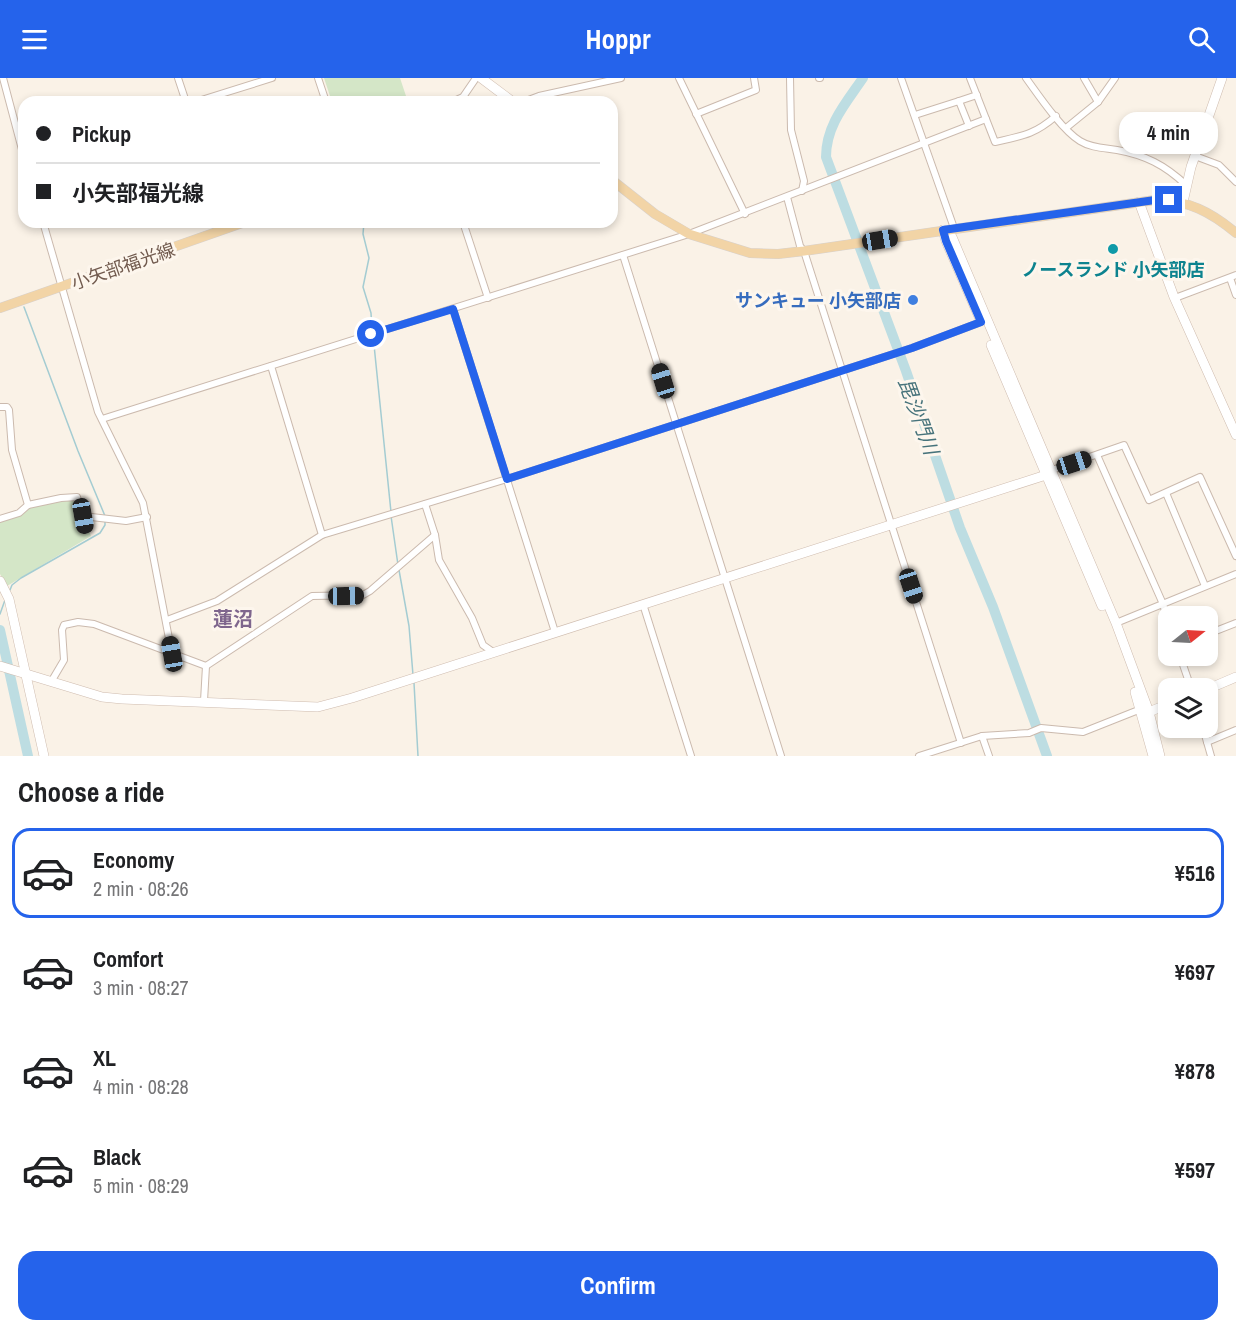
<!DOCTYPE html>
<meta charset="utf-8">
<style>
:root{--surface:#fff;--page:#f2f2f2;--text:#202124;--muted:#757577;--line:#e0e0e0;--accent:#2563eb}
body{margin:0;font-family:"Archivo Narrow","Noto Sans JP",sans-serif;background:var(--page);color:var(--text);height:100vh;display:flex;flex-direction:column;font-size:22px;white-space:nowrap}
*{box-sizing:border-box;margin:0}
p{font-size:20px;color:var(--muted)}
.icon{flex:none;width:33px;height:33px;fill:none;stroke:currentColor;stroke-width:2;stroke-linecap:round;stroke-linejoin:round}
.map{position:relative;height:678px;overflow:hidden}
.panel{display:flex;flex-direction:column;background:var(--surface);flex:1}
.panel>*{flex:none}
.guide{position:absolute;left:18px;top:18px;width:600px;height:132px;border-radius:18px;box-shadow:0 3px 9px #0003;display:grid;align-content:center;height:132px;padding:0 18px;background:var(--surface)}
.needle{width:39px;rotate:72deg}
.tools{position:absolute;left:1158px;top:528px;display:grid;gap:12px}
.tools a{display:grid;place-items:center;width:60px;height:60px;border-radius:12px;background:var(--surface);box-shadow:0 3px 9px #0003;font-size:30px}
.end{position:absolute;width:27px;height:27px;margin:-14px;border:8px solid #2563eb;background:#fff;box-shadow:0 0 0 3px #fff}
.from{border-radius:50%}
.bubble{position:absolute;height:42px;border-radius:18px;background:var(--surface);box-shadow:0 3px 9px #0003;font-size:20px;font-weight:700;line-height:42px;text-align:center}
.car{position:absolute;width:18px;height:36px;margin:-18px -9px;border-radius:8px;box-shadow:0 0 4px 2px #0007;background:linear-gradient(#222 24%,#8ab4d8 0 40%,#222 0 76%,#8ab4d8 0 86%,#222 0)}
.guide b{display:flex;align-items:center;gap:21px;height:57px;font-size:22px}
.guide b+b{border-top:2px solid var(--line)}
.guide i{width:15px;height:15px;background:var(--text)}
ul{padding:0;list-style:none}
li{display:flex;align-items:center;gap:18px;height:90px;margin:0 12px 9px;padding:0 6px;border:3px solid transparent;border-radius:18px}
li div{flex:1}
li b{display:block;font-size:22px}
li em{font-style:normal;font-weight:700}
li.on{border-color:var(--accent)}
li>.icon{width:54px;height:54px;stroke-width:1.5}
h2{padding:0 18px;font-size:27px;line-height:72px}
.action{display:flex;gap:12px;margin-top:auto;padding:12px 18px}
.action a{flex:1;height:69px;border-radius:18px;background:var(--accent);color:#fff;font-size:24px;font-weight:700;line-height:69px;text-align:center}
header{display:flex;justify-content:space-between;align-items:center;height:78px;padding:0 18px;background:var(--accent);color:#fff;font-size:27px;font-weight:700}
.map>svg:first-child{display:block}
.green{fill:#d4e6c7}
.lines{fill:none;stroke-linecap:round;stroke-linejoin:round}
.stream{stroke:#a4ccd2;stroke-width:1.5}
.river{stroke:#bddde2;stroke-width:10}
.street-casing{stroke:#cbbaae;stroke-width:8}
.secondary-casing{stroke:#cfbcaf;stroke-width:10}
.primary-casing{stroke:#d7d1cd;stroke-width:10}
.street{stroke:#fff;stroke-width:6}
.secondary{stroke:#fff;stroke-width:9}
.primary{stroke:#f2d4a6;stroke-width:9}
.route{stroke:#2563eb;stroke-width:8}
.culture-dot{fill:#0f9aa8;stroke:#fdf6ed;stroke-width:2}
.shop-dot{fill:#3f7fe0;stroke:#fdf6ed;stroke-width:2}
.labels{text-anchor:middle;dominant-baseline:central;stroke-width:6;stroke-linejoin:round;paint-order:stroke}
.street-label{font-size:18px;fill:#715a4e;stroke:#fdf6ed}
.culture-label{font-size:18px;font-weight:bold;fill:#0d838f;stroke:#fdf6ed}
.shop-label{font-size:18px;font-weight:bold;fill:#366cbe;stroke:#fdf6ed;text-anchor:end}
.water-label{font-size:20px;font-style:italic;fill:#47737b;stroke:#fdf6ed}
.neighbourhood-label{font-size:20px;font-weight:bold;fill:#7f668d;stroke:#fdf6ed}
</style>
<header><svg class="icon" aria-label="menu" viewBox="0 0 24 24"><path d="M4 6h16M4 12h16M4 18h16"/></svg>Hoppr<svg class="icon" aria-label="search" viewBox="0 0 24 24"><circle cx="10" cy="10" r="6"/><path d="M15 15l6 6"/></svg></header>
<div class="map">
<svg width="1236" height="678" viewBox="0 0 1236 678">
<rect width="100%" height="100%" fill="#faf2e7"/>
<!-- green -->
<g class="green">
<path d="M324,0H400L408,24H332Z"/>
<path d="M76,420L91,458L7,508L0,496V444L28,428Z"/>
</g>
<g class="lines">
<!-- stream -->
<g class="stream">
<path d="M364,144L363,156L369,180L363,209L371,235L372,252"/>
<path d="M24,229L78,373L105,438"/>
<path d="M373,257L391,434"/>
<path d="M391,438L398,487"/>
<path d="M399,492L409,548L413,597"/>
<path d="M10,512L12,507L21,500L100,455L105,447V443"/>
<path d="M0,536L5,522"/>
<path d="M414,605L418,678"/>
</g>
<!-- river -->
<g class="river">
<path d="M863,0C846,25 826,47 826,79L906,293L960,450L993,529L1047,678"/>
<path d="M0,552L28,678"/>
</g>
<!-- street casing -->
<g class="street-casing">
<g id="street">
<path d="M3,0L24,79"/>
<path d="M178,0L186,24"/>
<path d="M318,0L326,24"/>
<path d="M679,0L745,136"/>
<path d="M790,0L791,52L804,103L802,113"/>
<path d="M819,0H820"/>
<path d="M901,0L954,150"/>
<path d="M970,0L995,64C1022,58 1034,57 1056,38"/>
<path d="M1026,0C1039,18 1062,52 1080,63C1091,70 1105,70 1117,72C1145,77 1165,87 1186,107"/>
<path d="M1084,0L1098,24"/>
<path d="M959,23L977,17"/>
<path d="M195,24L272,0"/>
<path d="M452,24L463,19L476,0"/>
<path d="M523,24L539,18L621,0"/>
<path d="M696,36L756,12L754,0"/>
<path d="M915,37L959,23L969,48"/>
<path d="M1066,50L1098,24L1115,0"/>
<path d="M1195,78L1219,87L1236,104"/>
<path d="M787,119L800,168L804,173L961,665"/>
<path d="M43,144L98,334L143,425L172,576"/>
<path d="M463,144L488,220"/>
<path d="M623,177L781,678"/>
<path d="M1230,200L1236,217"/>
<path d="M1175,220L1236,197"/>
<path d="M453,231L555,554"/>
<path d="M271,288L322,457"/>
<path d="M0,329H7L9,332L12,372L28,427L19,435L0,441"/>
<path d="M102,341L689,156L986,41"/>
<path d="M1097,377L1163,526L1168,543"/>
<path d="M1052,392L1124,367L1149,422L1200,399L1236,478"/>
<path d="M1166,415L1205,508"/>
<path d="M425,426L435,457L439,482L472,540L483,567L493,574"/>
<path d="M28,427L61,420L77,419L83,438L126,443L147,439"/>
<path d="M83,438L85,450"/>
<path d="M643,526L691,678"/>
<path d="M167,542L217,523L322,457L507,401L912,270L981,244"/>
<path d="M1116,545L1236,496"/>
<path d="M1208,556L1236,545"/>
<path d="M1180,578L1191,610"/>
<path d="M206,588L312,518L363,517L370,513L435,457"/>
<path d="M51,604L64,582L62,552L64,547L78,544L94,546L206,588"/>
<path d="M204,623L206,588"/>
<path d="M1203,650L1211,678"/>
<path d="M982,658L989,678"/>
<path d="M1207,664L1236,652"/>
<path d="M919,678L982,658L1029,655L1041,650L1083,654L1141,631"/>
</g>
</g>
<!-- secondary casing -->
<g class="secondary-casing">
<g id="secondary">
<path d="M481,0L513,24"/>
<path d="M1139,124L1174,219L1236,357"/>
<path d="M1183,124L1191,89L1222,0"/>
<path d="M943,152L952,159L1116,545L1149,634L1160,678"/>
<path d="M943,152L946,163L980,241"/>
<path d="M991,267L1102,528"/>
<path d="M0,503L9,521L44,678"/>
<path d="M0,588L102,619L122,621L318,629L352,620L1046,397L1052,392"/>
<path d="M1208,611L1236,599"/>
<path d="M1135,614L1153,678"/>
<path d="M1145,633L1149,634L1168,626"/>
</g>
</g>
<!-- primary casing -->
<g class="primary-casing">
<g id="primary">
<path d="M612,102L655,136L689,156L750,175L778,176L804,173L1155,122C1188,122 1211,134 1236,155"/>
<path d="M0,230L245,144"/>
</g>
</g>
<!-- street -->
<use href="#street" class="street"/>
<!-- secondary -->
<use href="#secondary" class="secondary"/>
<!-- primary -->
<use href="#primary" class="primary"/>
</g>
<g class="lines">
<!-- route -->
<path class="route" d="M371,256L453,231L507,401L912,270L981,244L946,163L943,152L1155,122H1169"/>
</g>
<!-- markers -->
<circle class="culture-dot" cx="1113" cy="171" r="6"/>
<circle class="shop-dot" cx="913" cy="222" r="6"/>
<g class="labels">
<!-- street labels -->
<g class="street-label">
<text transform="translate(123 188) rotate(-19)">小矢部福光線</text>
</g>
<!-- culture labels -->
<g class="culture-label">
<text x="1113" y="191">ノースランド 小矢部店</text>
</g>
<!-- shop labels -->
<g class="shop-label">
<text x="901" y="222">サンキュー 小矢部店</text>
</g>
<!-- water labels -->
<g class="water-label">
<text transform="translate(919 338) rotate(70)">毘沙門川</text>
</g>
<!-- neighbourhood labels -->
<g class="neighbourhood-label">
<text x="233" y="540">蓮沼</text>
</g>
</g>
</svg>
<div class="tools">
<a><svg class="needle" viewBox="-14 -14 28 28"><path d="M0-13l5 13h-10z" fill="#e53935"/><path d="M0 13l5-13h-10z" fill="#757577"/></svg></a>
<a><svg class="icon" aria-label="layers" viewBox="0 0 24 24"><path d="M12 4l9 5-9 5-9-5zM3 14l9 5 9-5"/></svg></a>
</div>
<i class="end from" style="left:371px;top:256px"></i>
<i class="end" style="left:1169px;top:122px"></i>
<div class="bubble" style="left:1119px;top:34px;width:99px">4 min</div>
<i class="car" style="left:880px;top:162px;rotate:81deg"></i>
<i class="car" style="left:663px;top:303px;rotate:343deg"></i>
<i class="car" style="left:1074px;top:385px;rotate:72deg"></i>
<i class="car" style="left:83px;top:438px;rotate:170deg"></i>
<i class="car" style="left:911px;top:508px;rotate:162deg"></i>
<i class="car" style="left:346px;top:518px;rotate:89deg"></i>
<i class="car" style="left:172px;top:576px;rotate:350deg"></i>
<div class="guide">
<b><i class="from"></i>Pickup</b>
<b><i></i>小矢部福光線</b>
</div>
</div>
<section class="panel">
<h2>Choose a ride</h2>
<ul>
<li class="on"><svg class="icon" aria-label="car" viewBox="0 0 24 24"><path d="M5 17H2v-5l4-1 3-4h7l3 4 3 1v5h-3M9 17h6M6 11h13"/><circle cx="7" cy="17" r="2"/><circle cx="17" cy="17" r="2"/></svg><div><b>Economy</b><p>2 min · 08:26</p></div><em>¥516</em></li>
<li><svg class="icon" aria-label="car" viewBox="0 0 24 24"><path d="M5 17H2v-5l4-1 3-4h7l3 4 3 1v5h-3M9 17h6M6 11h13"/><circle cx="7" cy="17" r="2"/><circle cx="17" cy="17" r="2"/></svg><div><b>Comfort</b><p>3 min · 08:27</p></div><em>¥697</em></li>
<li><svg class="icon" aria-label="car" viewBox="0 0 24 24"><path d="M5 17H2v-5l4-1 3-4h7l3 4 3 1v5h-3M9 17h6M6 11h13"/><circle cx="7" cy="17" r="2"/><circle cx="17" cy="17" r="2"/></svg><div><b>XL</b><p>4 min · 08:28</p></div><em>¥878</em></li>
<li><svg class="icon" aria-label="car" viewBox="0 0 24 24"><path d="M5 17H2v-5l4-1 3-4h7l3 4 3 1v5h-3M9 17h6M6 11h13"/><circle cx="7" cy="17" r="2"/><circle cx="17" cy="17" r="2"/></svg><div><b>Black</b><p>5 min · 08:29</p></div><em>¥597</em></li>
</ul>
<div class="action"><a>Confirm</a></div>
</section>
